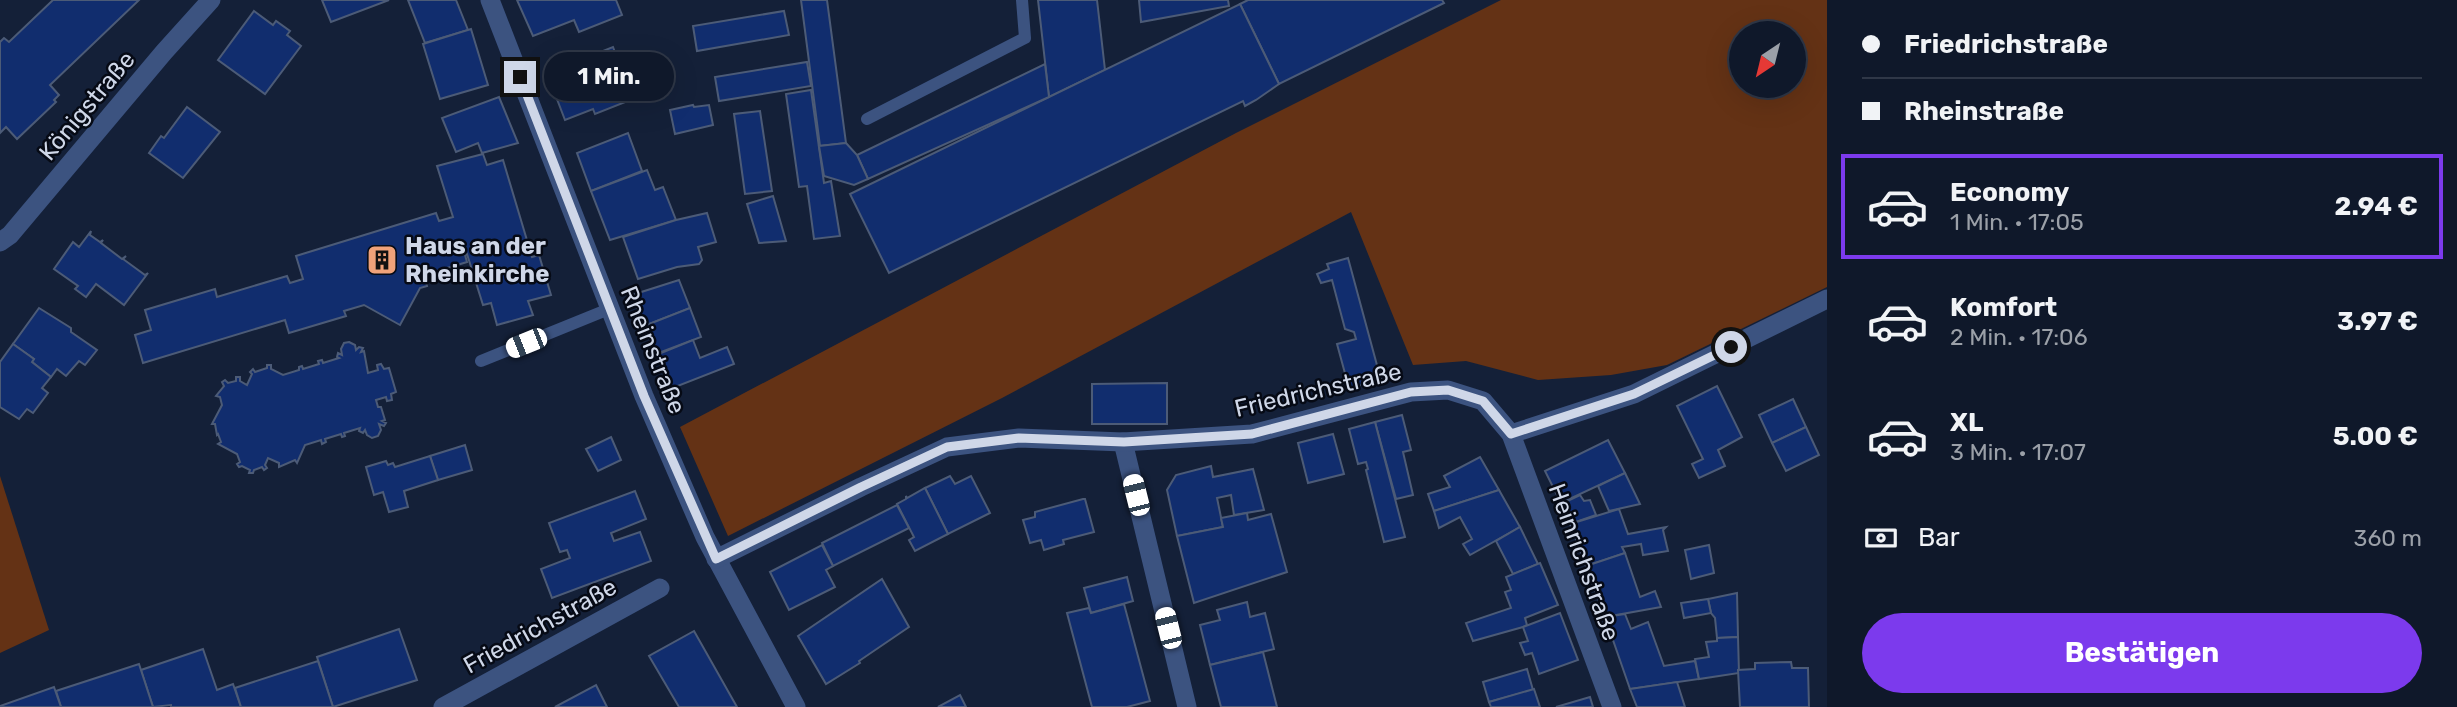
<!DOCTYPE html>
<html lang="de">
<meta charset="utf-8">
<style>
:root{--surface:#0f182a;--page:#1d2536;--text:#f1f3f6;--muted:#9ba0a8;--line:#2f3747;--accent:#7c3aed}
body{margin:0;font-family:Rubik,sans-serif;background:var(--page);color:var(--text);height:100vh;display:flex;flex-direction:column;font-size:26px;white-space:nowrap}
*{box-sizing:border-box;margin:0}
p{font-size:23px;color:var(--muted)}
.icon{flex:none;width:38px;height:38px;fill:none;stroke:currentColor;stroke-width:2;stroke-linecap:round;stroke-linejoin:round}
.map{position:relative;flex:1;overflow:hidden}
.side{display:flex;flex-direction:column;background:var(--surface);width:630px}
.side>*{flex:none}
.banner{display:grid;align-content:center;height:154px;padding:0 35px;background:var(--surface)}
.needle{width:46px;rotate:215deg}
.controls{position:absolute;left:1729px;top:21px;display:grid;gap:14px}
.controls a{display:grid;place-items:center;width:77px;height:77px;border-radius:50%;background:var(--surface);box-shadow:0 7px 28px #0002,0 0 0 2px var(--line);font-size:35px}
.end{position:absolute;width:32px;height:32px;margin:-16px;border:9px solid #cfd7e8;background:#111;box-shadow:0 0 0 4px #111}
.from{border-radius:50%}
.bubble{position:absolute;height:49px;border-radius:24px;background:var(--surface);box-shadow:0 7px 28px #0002,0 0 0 2px var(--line);font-size:23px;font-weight:700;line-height:49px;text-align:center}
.car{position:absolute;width:21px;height:42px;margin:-21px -10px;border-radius:9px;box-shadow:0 0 5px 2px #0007;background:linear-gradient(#fff 24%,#345 0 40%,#fff 0 76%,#345 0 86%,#fff 0)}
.banner b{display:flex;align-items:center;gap:24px;height:66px;font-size:26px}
.banner b+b{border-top:2px solid var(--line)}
.banner i{width:18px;height:18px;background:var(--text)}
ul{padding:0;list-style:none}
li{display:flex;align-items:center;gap:21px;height:105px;margin:0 14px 10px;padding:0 21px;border:4px solid transparent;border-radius:0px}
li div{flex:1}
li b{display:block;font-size:26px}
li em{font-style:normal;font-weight:700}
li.on{border-color:var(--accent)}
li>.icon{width:63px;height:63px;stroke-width:1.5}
.pay{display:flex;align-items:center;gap:18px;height:77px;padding:0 35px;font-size:26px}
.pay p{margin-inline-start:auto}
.primary-button{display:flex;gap:14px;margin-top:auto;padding:14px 35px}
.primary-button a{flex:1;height:80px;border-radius:42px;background:var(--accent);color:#fff;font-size:28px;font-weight:700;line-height:80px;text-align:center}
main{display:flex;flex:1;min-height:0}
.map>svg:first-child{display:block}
.green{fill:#643215;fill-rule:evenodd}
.building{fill:#112d6e;stroke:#4c5b77;stroke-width:2}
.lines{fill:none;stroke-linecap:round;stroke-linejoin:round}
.service{stroke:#3c5380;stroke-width:12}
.minor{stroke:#3c5380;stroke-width:19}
.route{stroke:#cfd7e8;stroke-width:9}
.labels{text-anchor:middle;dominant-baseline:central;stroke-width:5;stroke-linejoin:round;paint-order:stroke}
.street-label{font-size:24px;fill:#cfd7e8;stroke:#060a15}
.poi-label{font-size:24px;font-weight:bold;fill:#cfd7e8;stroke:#060a15;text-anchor:start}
</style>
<main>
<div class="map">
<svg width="1827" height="707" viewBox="0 0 1827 707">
<rect width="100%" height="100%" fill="#142038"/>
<!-- green -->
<g class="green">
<path d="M1501,0H1827V287L1667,365L1611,375L1538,380L1466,361L1413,365L1351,212L1002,398L728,536L680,427L1236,133ZM1794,33V86H1741V33Z"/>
<path d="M0,476L49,630L0,653Z"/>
</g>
<!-- building -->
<g class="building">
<path d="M53,0H139L50,85L59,95L54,100L56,102L17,139L6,127L0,133V42L4,38L9,42Z"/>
<path d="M322,0H389L331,22Z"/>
<path d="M408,0H456L468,30L425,43Z"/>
<path d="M517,0H616L622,15L579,32L574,20L533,36Z"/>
<path d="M801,0H827L846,143L820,146Z"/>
<path d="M1038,0H1097L1105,70L1049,97Z"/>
<path d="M1139,0H1228L1229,6L1141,22Z"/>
<path d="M1248,0H1442L1444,3L1279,84L1240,4Z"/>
<path d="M1240,4L1279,84L1256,100L1245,106L1243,101L889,273L850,194Z"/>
<path d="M254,11L273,25L276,21L290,31L287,35L301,46L265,94L218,60Z"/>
<path d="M784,11L789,35L697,51L693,26Z"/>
<path d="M471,29L488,85L440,99L423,44Z"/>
<path d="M613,47L633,99L595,114L593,109L565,120L547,73Z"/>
<path d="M807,62L811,86L719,101L715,77Z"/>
<path d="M1045,64L1049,97L868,179L857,155Z"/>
<path d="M811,90L824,183L831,181L840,236L814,239L807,186L799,187L786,94Z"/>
<path d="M499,97L518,143L482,153L478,143L456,152L442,118Z"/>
<path d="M693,105L694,107L709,105L713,125L675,134L670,110Z"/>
<path d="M187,107L220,132L183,178L149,153L161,136L164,138Z"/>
<path d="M760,111L772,191L745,194L734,114Z"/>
<path d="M628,133L642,171L591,191L577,153Z"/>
<path d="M846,143L857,155L868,179L854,185L824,176L819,146Z"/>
<path d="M483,154L487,165L503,160L532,257L539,255L551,295L528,301L533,315L497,325L491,303L483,305L467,254L465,255L467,262L424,275L427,286L420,288L400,325L364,305L344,311L346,316L289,333L285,320L143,363L135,335L151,330L145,310L215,289L217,297L287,276L290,283L303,279L296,256L436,213L439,221L453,217L437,166Z"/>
<path d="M647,170L655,190L663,187L676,220L610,240L591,191Z"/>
<path d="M773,196L786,241L759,243L747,204Z"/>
<path d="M707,213L716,242L698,247L702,260L699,264L677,267L638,279L623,237L676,220Z"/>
<path d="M91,231L90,235L100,242L103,240L101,243L122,259L126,256L123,259L145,275L148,273L124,305L96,284L86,297L75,289L78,286L54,269L73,242L79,247Z"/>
<path d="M1348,258L1381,380L1349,388L1337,344L1356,339L1354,332L1345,329L1332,280L1321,283L1317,274L1329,269L1327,264Z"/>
<path d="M679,280L690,308L644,326L632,295Z"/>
<path d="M39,308L71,328V332L97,350L85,365L79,361L66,376L57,369L51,377L32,362L34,359L13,344Z"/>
<path d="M690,308L701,337L656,354L644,326Z"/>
<path d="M693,340L700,358L727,347L734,364L670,389L656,355Z"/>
<path d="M349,342L355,345L356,350L359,347L363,348L361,352L364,351L368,373L378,370L377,365L381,364L384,369L389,368L396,392L391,394L392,400L387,401L386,397L376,400L378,407H381L385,420L382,421L386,423L384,426L379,424L381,430L378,436L372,438L367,435L365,430L363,433L359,431L360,428L344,433L345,436L342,437L341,434L325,439L326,442L322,444L321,440L305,445L297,463L295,460L279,467V463L268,458L265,465L267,468L264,470L262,467L254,470L253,473H249L250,470L242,466L239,467L237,464L240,462L237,454L218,444L221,442L218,434L217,435L215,424H212L222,405L220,397L216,396L224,386L222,382L225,380L228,383L236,381V377H240V381L247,385L252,374L250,372L253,369L255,372L267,368V365H271V369L283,375L299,370V367L302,366L303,369L319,364L318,361L322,360L323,363L339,358L337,357L338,353L342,355L341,349L344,343Z"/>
<path d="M13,344L34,359L32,362L51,377L42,388L48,393L33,413L27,409L19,419L0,407V362Z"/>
<path d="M1167,383V424H1092V384Z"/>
<path d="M1717,386L1742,437L1718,450L1725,466L1699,478L1692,464L1703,459L1677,406Z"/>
<path d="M1793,399L1806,427L1772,443L1759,415Z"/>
<path d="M1402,415L1411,450L1403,452L1413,495L1396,499L1375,422Z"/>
<path d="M1375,422L1405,537L1384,542L1366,470L1368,469L1366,462L1358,464L1349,429Z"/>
<path d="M1806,427L1819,455L1786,471L1772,443Z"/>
<path d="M1333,434L1344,474L1308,483L1298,443Z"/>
<path d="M611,437L621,460L598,471L586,449Z"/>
<path d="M1608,440L1625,473L1561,503L1545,471Z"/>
<path d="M465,445L472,470L438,480L430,456Z"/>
<path d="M430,456L438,480L404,491L408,507L389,512L383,492L374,495L366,467L386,461L388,465L393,463L395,467Z"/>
<path d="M1480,457L1499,490L1434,511L1428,494L1450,487L1444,476Z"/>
<path d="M1211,466L1213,477L1253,469L1264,510L1234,515L1231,495L1217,498L1223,527L1177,536L1167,490L1176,475Z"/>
<path d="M1625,473L1640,504L1609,511L1598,486Z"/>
<path d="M950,476L955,484L971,476L990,513L948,534L925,488Z"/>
<path d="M925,488L948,534L915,551L909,540L914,537L897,504L906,499V496L907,498Z"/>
<path d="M1499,490L1520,527L1470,555L1463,544L1472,539L1460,517L1439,528L1434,511Z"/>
<path d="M635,491L646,519L611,533L614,541L640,532L651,561L552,598L541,569L570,558L567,550L560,552L549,523Z"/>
<path d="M1580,495L1584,501L1590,500L1596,515L1570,524L1561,504Z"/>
<path d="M1083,499H1085L1094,532L1063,540L1064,544L1044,550L1041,540L1030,543L1023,520L1035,517V512Z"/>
<path d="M897,505L909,528L833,566L822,543Z"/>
<path d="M1619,509L1628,534L1666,527L1663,530L1668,551L1643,555L1641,544L1622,547L1625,553L1586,566L1570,524Z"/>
<path d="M1247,513L1248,520L1271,514L1287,572L1194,603L1177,536L1223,527L1221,518Z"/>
<path d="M1520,527L1538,564L1513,574L1496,541Z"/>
<path d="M822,545L833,566L826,570L835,587L789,610L770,572Z"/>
<path d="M1709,545L1714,573L1691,579L1685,550Z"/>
<path d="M1625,553L1640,597L1655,591L1661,607L1605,617L1586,566Z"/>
<path d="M1540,563L1558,605L1525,618L1527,625L1523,627L1473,641L1466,623L1511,608L1505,592L1511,590L1506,577Z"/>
<path d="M1127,577L1133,601L1091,613L1084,588Z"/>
<path d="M882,579L909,627L859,661L860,663L826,684L798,636Z"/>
<path d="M1737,593L1738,637L1717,638L1715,618L1711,613L1708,599Z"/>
<path d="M1708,599L1711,613L1684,618L1681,603Z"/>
<path d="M1247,602L1250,617L1265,613L1274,649L1210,665L1200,625L1220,620L1217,610Z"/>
<path d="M1124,604L1150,701L1127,707H1092L1067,613L1089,608L1091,613Z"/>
<path d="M1560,613L1578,660L1539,674L1532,653L1525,655L1520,643L1528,641L1523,627Z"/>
<path d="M1625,614L1631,629L1648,622L1664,666L1695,661L1699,679L1630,689L1605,617Z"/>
<path d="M399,629L417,680L333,707L317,657Z"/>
<path d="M694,631L737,707H679L649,656Z"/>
<path d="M1738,637L1739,673L1699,679L1695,659L1709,657L1706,642L1717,641V638Z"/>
<path d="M203,649L217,690L233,684L241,707H171V705L153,707L141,670Z"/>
<path d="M1263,652L1277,707H1221L1210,665Z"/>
<path d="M318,661L333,707H241L235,688Z"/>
<path d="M1791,662L1792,668H1808L1809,707H1740L1738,670L1755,669V663Z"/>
<path d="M139,664L153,707H61L56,691Z"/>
<path d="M1527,669L1533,690L1489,702L1483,682Z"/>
<path d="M1677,682L1685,707H1637L1630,689Z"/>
<path d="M596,685L607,707H555Z"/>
<path d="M54,687L61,707H0V706Z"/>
<path d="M1534,689L1540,707H1491L1489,702Z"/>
<path d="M960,695L966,707H938Z"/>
<path d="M1590,697L1593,707H1556Z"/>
</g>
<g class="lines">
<!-- service -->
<g class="service">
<path d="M867,119L1025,38L1022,0"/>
<path d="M481,361L609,309"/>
</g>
<!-- minor -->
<g class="minor">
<path d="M490,0L644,396L705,537L796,707"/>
<path d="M0,242L10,235L164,52L211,0"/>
<path d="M1511,434L1634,394L1827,299"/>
<path d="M1123,442L1187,707"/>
<path d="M716,559L861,487L947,447L1019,438L1123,442L1252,434L1411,392L1448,390L1483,401L1511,434L1612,707"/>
<path d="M443,707L660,588"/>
</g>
</g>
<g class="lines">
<!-- route -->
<path class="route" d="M520,77L644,396L716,559L861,487L947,447L1019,438L1124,442L1252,434L1411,392L1448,390L1483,401L1511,434L1634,394L1731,347"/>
</g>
<!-- icons -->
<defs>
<g id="building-square" transform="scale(1.575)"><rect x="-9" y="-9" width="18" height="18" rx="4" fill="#f0a27a" stroke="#060a15"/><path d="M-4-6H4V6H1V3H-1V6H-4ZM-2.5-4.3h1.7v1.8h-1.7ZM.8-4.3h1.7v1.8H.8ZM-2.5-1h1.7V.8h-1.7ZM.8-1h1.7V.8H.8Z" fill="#111"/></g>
</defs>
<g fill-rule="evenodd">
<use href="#building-square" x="382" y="260"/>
</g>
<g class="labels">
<!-- street labels -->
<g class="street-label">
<text transform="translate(87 106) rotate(-50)">Königstraße</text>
<text transform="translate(653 350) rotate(68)">Rheinstraße</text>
<text transform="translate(1318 390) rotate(-13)">Friedrichstraße</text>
<text transform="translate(1584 562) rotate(70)">Heinrichstraße</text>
<text transform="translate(540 626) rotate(-29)">Friedrichstraße</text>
</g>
<!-- poi labels -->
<g class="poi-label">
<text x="405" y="246">Haus an der<tspan x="405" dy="28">Rheinkirche</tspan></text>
</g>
</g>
</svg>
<div class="controls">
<a><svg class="needle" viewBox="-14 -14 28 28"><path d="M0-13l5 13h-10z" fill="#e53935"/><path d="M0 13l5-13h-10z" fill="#9ba0a8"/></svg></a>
</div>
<i class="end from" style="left:1731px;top:347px"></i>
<i class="end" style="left:520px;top:77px"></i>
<div class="bubble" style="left:544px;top:52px;width:130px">1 Min.</div>
<i class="car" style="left:526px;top:343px;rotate:248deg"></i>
<i class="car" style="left:1136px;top:495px;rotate:346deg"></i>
<i class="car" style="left:1168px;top:628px;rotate:346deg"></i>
</div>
<section class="side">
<div class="banner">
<b><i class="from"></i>Friedrichstraße</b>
<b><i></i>Rheinstraße</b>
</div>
<ul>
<li class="on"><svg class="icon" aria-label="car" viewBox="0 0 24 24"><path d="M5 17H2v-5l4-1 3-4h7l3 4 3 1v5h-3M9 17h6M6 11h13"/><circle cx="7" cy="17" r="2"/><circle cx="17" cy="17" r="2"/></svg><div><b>Economy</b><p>1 Min. · 17:05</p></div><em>2.94 €</em></li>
<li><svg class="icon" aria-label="car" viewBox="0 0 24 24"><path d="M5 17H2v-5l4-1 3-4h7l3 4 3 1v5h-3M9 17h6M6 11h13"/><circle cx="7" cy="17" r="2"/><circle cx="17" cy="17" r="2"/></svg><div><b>Komfort</b><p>2 Min. · 17:06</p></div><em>3.97 €</em></li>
<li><svg class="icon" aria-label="car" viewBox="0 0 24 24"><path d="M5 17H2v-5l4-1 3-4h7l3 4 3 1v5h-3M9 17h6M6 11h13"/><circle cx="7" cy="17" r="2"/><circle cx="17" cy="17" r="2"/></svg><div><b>XL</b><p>3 Min. · 17:07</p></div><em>5.00 €</em></li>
</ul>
<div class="pay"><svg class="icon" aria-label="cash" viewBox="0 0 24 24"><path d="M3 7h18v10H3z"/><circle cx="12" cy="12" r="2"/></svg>Bar<p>360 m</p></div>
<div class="primary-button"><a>Bestätigen</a></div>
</section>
</main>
